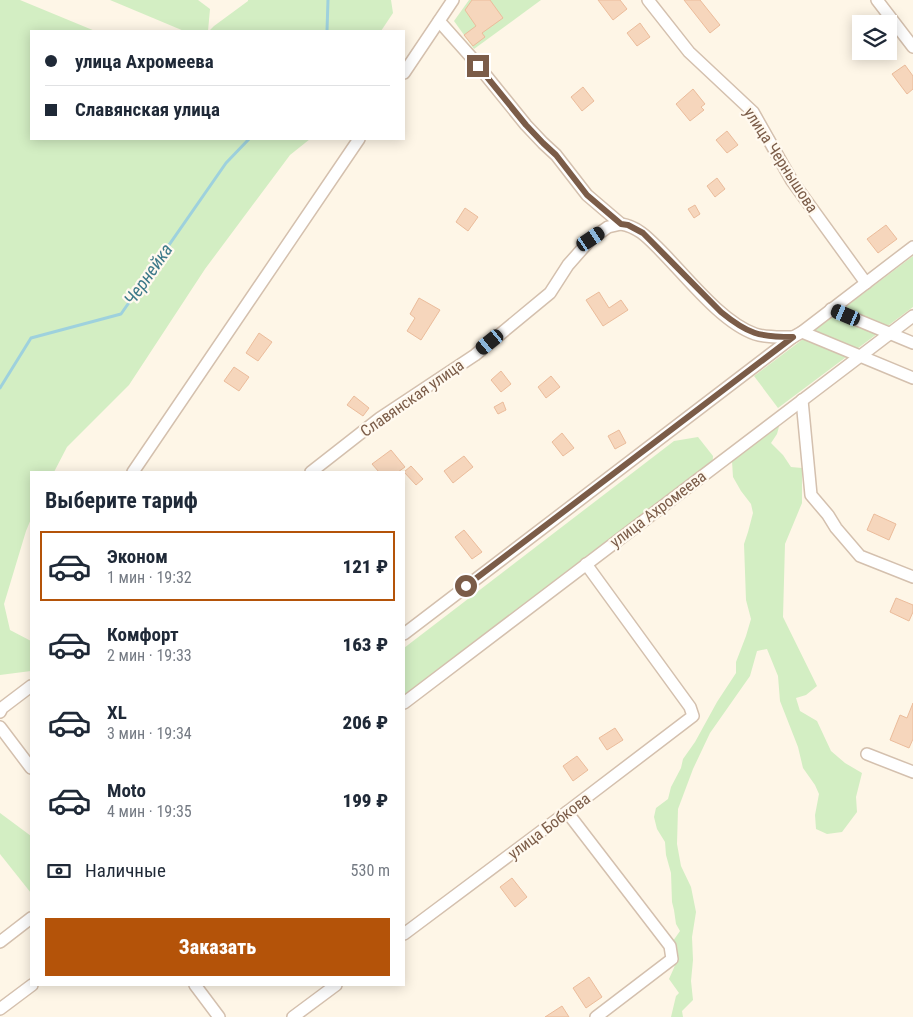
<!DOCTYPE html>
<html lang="ru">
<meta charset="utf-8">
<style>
:root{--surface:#fff;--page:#f2f2f3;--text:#1f2937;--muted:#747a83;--line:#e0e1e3;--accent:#b45309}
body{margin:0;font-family:"Roboto Condensed",sans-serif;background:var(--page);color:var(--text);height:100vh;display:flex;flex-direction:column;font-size:19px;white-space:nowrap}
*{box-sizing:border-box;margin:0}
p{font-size:16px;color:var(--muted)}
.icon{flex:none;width:28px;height:28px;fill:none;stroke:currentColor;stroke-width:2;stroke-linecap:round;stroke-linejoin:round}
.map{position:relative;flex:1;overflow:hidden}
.side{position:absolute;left:30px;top:471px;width:375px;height:515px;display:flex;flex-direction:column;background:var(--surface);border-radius:0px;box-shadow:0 2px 12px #0003}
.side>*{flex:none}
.guide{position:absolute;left:30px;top:30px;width:375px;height:110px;border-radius:0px;box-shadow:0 2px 12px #0003;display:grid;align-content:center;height:110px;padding:0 15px;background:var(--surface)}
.fabs{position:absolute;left:852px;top:15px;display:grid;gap:10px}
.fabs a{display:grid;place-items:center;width:45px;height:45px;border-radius:0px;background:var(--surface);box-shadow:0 2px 12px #0003;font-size:25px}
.end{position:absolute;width:22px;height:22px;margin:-11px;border:6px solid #7b5c48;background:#fff;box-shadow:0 0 0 2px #fff}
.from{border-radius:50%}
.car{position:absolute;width:15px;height:30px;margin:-15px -8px;border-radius:6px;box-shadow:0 0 4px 1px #0007;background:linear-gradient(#222 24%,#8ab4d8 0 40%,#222 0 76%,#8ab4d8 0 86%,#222 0)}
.guide b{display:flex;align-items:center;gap:18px;height:48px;font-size:19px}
.guide b+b{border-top:1px solid var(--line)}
.guide i{width:12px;height:12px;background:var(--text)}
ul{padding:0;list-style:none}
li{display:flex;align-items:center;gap:15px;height:70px;margin:0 10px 8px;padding:0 5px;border:2px solid transparent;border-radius:0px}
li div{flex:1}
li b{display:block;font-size:19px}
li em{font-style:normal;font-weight:800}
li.active{border-color:var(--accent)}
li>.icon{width:45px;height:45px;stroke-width:1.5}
h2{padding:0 15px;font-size:22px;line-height:60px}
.pay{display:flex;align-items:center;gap:12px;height:55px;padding:0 15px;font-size:19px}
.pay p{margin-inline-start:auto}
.primary-button{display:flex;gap:10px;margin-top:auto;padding:10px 15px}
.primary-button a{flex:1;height:58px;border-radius:0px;background:var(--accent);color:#fff;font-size:20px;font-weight:800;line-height:58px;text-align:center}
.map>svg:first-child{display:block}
.green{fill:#d3eec3}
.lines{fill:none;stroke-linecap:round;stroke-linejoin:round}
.stream{stroke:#9ed1dd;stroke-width:3}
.building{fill:#f6d6bc;stroke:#ebbc9b}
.street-casing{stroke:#d4c0ae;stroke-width:14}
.street{stroke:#fff;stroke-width:11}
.route{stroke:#7b5c48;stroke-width:6}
.labels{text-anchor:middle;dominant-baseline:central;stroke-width:4.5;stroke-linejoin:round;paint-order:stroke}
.street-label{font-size:16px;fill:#7b5c48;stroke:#fff9ef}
.water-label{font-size:18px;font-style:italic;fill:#3c7989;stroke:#fff9ef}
</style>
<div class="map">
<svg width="913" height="1017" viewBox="0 0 913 1017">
<rect width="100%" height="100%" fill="#fef6e7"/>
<!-- green -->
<g class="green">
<path d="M0,0H20L95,31H31V139H310L290,155L205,269L129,385L67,447L54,472H31V519L26,531L4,604L10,630L31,641V671L0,675Z"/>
<path d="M110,0H198L210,9L208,31H184Z"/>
<path d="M248,0H391L393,13L381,31H209L214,26L248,1Z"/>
<path d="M469,0H541L474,49L454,21Z"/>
<path d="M913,256V307L778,408L754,376Z"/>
<path d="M781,419L777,434L771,443L783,455L791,467L802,468V503L785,544L783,617L817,686L806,695L796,698L800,711L817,721L831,751L845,763L862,773L856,797L857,812L842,832L827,834L816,829L815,815L819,794L815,785L803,768L798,747L780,701L778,676L767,649L757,651L750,676L710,733L693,769L678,809L677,844L681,866L691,887L696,912L692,937L693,960L691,981L693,1000L682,1011L683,1017H671L676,996L679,993L669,979C676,964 680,957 673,941L680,931L676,924L674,910L672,902L671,873L666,855L665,842L657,829L654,817L656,808L668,799L671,787L681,768L683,759L695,742L717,702L736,673V662L746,636L751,619L746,600L744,544L748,532L753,513L751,504L741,491L733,477L732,461L733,456Z"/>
<path d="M698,437L713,456L712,471L404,703V648L674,441Z"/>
<path d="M0,813L31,836V893L0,854Z"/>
</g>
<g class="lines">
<!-- stream -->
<g class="stream">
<path d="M327,31L328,0"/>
<path d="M0,388L31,338L121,314L226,163L249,139"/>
</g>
</g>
<!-- building -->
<g class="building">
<path d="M472,0H490L503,18L482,33L485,37L473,46L464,35L476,26L465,10Z"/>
<path d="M598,0H620L627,9L613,20Z"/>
<path d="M684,0H700L720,25L710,33Z"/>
<path d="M640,23L650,37L637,46L627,33Z"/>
<path d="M905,65L913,76V89L907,94L892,74Z"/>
<path d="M583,87L594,101L582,111L571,97Z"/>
<path d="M693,89L705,104L701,107L704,110L690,121L676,104Z"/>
<path d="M727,131L738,145L727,153L716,140Z"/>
<path d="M717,178L725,189L715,197L707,186Z"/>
<path d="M695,205L700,214L694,218L688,209Z"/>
<path d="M465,208L478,217L468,231L456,222Z"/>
<path d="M886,225L897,239L878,253L867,239Z"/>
<path d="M599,292L609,308L621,300L628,310L603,326L586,300Z"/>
<path d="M419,298L440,310L421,340L407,331L415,318L410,314Z"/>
<path d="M259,333L272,342L258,361L246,353Z"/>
<path d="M234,367L249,377L239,391L224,381Z"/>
<path d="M501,371L511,384L501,392L491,380Z"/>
<path d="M551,376L560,387L546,398L538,387Z"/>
<path d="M354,396L369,408L363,416L347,405Z"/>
<path d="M503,402L506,410L498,414L494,407Z"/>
<path d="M619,430L626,443L615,449L608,436Z"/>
<path d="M562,433L574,448L563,456L552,442Z"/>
<path d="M391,450L405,467L398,472H379L372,464Z"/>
<path d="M464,456L473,467L453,483L444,471Z"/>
<path d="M411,466L423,479L416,485L404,472Z"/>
<path d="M874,514L896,524L889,540L867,530Z"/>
<path d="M464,530L482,552L472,559L455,537Z"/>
<path d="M896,598L913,605V612L909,621L890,612Z"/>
<path d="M913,703V739L909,748L890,740L900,715L907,718Z"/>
<path d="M615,728L623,740L607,750L599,738Z"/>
<path d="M577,756L588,770L573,781L563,766Z"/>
<path d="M512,878L527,897L515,907L500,887Z"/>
<path d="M589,977L602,997L586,1008L573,988Z"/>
<path d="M562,1006L569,1017H545Z"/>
</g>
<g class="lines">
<!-- street casing -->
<g class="street-casing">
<g id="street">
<path d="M648,0L689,52L753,112L792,181L866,283"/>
<path d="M877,0L913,47"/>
<path d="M439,21L471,57L526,125L543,143L556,155L587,195L621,224C639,227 649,239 661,251C686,276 721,322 755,334C767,338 780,337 793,337"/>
<path d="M404,73L453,0"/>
<path d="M831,309L913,343"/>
<path d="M802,332L913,378"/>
<path d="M802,400L811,495L828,515L836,528L860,556L913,577"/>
<path d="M133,472L359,139"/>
<path d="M311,472L380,418L475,355L550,293L568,265L591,239L608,227L621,224"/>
<path d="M404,634L793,337L802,332L913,247"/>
<path d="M404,703L913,316"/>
<path d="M0,712L2,708L31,686"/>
<path d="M0,727L31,768"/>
<path d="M867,754L913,772"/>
<path d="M567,812L670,946L672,959L596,1017"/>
<path d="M404,934L567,812L693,716L690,707L586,564"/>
<path d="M0,942L31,918"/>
<path d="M195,985L219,1017"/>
<path d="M0,1009L32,985"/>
<path d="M293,1017L336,985"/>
</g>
</g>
<!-- street -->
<use href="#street" class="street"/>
</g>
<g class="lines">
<!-- route -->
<path class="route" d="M466,586L793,337C759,337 748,334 721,312L643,233L628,225L621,224L587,195L556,155L543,143L526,125L478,66"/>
</g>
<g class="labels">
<!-- street labels -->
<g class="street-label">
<text transform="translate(781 160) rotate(57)">улица Чернышова</text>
<text transform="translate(412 398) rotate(-35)">Славянская улица</text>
<text transform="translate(658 509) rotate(-37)">улица Ахромеева</text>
<text transform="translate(549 826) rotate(-37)">улица Бобкова</text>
</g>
<!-- water labels -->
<g class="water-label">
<text transform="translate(148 274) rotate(-55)">Чернейка</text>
</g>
</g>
</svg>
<div class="fabs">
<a><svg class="icon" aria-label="layers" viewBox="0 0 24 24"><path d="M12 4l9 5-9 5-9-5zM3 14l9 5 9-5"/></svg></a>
</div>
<i class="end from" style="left:466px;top:586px"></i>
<i class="end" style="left:478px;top:66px"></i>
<i class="car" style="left:591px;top:239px;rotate:56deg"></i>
<i class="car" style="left:846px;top:315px;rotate:293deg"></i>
<i class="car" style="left:490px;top:342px;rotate:231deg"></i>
<div class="guide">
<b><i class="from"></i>улица Ахромеева</b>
<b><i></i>Славянская улица</b>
</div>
<section class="side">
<h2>Выберите тариф</h2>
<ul>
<li class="active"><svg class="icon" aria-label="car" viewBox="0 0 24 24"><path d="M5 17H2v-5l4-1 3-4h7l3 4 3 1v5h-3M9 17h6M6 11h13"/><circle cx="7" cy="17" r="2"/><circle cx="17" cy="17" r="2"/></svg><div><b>Эконом</b><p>1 мин · 19:32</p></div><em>121 ₽</em></li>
<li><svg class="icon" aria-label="car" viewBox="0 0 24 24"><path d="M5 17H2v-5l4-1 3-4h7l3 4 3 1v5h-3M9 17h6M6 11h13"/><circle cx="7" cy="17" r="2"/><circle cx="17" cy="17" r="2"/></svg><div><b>Комфорт</b><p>2 мин · 19:33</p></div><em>163 ₽</em></li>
<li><svg class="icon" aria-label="car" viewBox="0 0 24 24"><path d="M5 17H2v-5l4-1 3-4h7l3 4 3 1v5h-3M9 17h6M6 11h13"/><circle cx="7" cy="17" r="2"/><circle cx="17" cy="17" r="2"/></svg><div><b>XL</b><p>3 мин · 19:34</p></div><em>206 ₽</em></li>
<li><svg class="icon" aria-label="car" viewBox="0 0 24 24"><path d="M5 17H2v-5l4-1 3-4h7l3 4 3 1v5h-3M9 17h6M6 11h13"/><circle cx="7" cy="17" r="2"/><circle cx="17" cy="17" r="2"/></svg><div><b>Moto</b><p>4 мин · 19:35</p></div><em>199 ₽</em></li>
</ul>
<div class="pay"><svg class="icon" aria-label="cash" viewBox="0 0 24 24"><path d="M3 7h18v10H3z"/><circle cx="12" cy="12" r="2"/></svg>Наличные<p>530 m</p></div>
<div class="primary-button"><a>Заказать</a></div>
</section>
</div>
